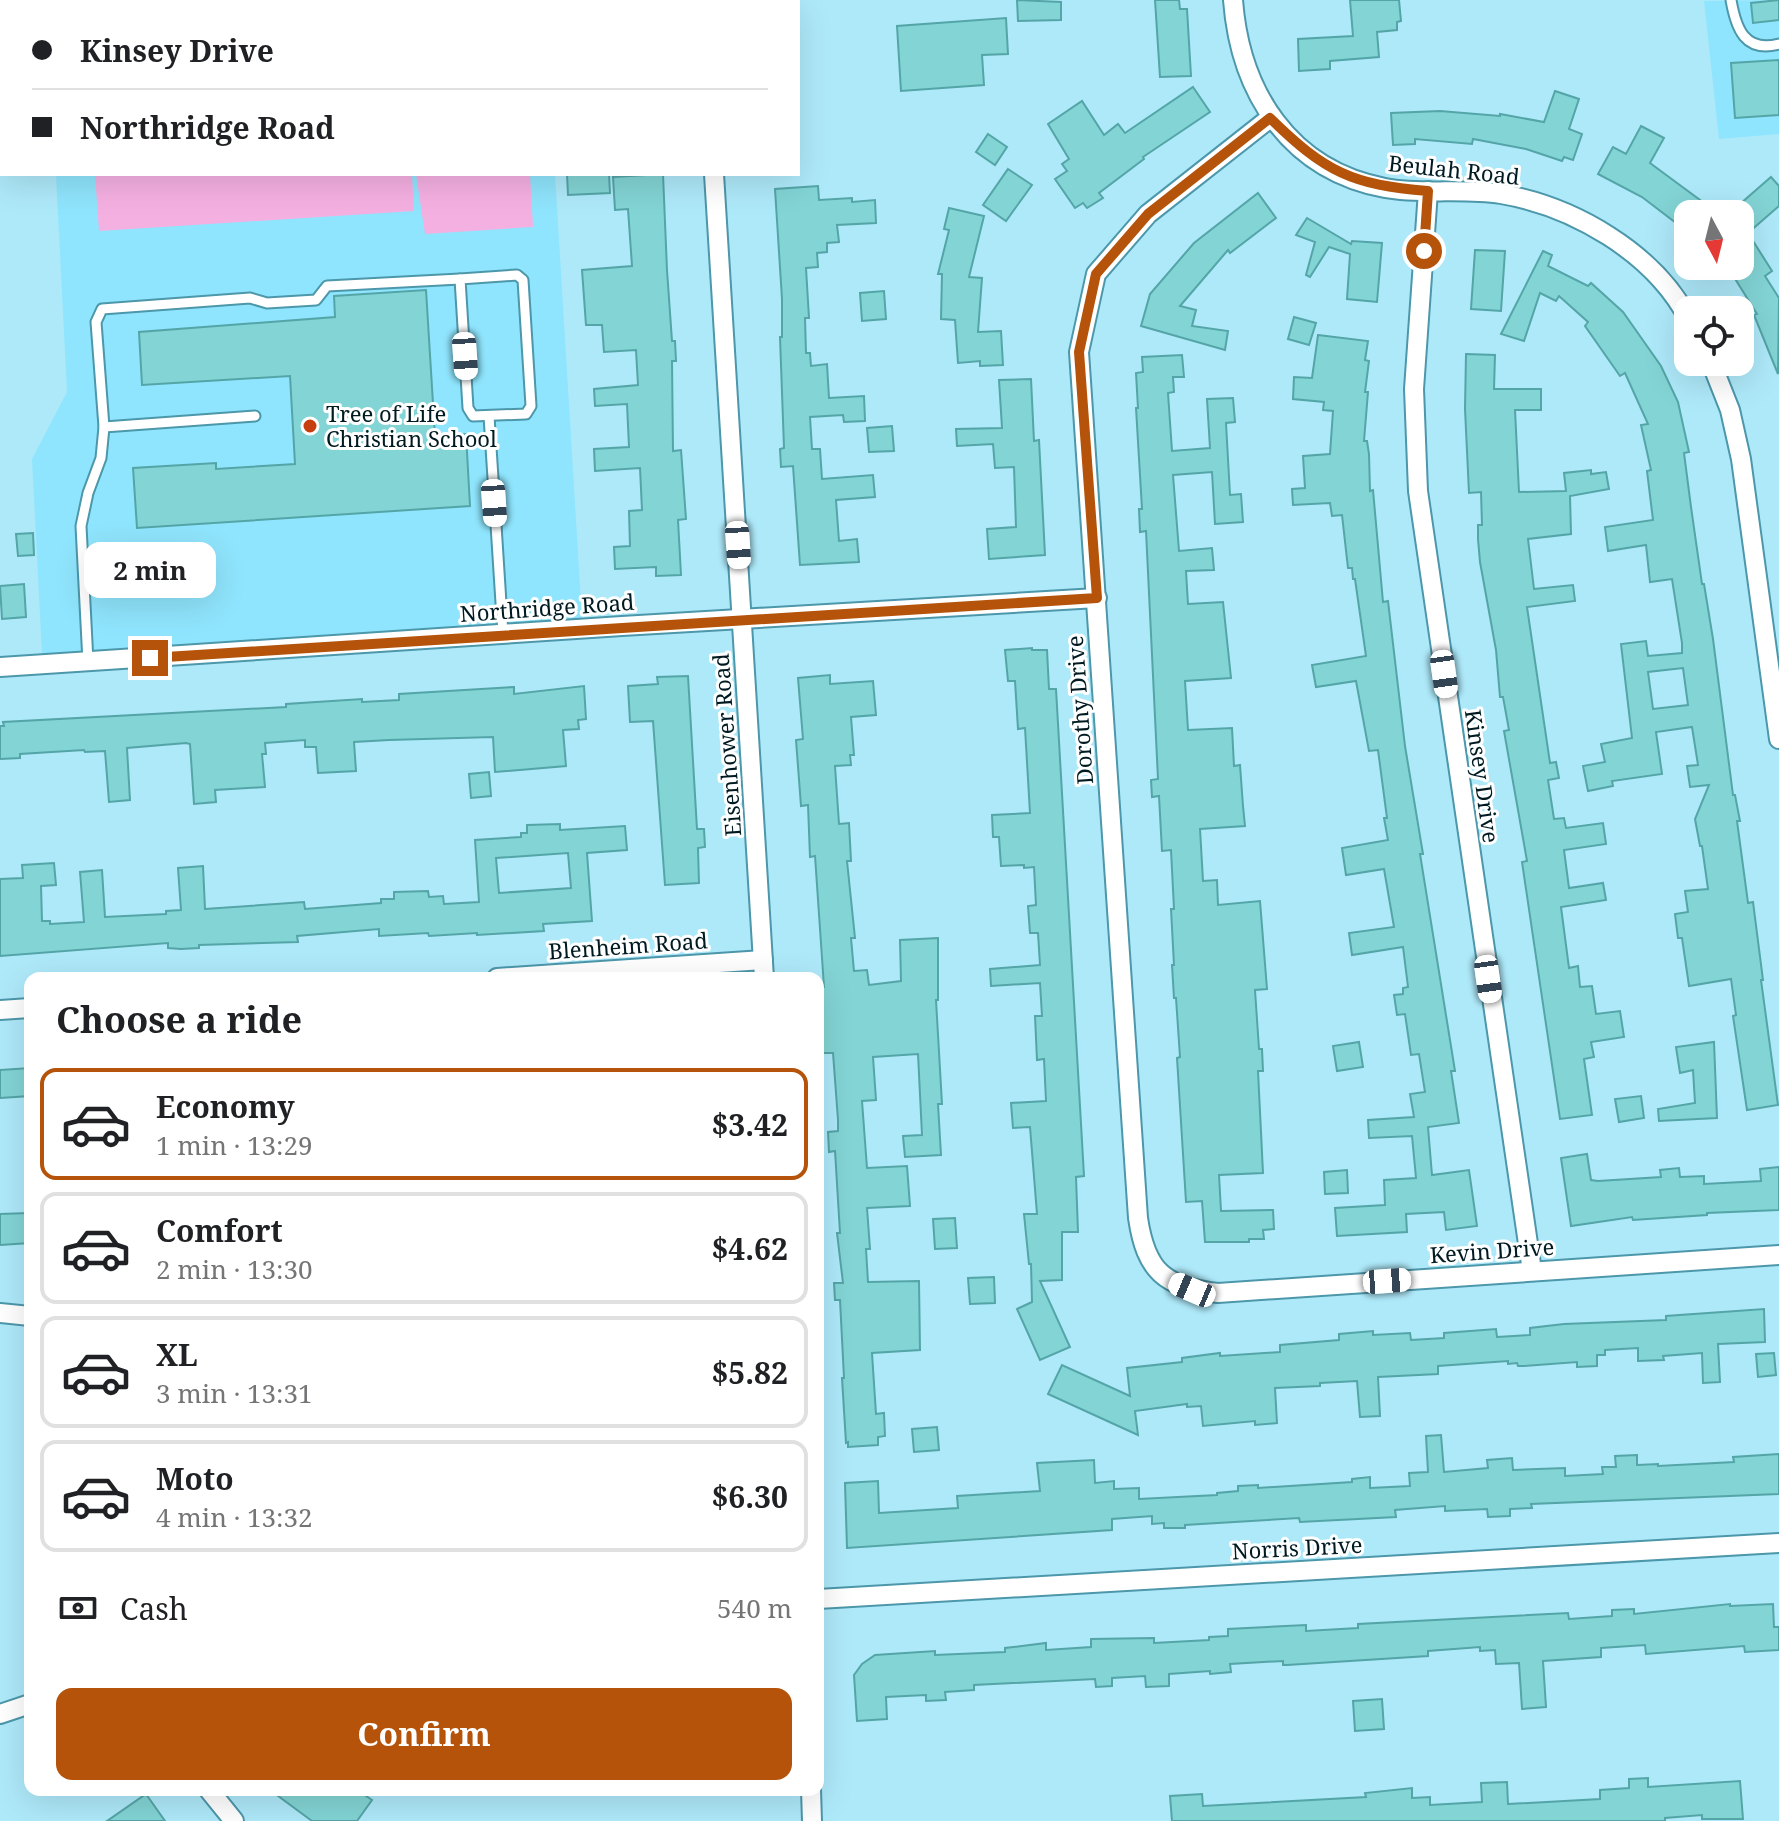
<!DOCTYPE html>
<meta charset="utf-8">
<style>
:root{--surface:#fff;--page:#f6f6f6;--text:#202124;--muted:#757577;--line:#e0e0e0;--accent:#b45309}
body{margin:0;font-family:"Noto Serif",serif;background:var(--page);color:var(--text);height:100vh;display:flex;flex-direction:column;font-size:30px;white-space:nowrap}
*{box-sizing:border-box;margin:0}
p{font-size:26px;color:var(--muted)}
.icon{flex:none;width:44px;height:44px;fill:none;stroke:currentColor;stroke-width:2;stroke-linecap:round;stroke-linejoin:round}
.map{position:relative;flex:1;overflow:hidden}
.panel{position:absolute;left:24px;top:972px;width:800px;height:824px;display:flex;flex-direction:column;background:var(--surface);border-radius:16px;box-shadow:0 8px 32px #0002}
.panel>*{flex:none}
.hud{position:absolute;left:0px;top:0px;width:800px;height:176px;box-shadow:0 8px 32px #0002;display:grid;align-content:center;height:176px;padding:0 32px;background:var(--surface)}
.needle{width:52px;rotate:173deg}
.controls{position:absolute;left:1674px;top:200px;display:grid;gap:16px}
.controls a{display:grid;place-items:center;width:80px;height:80px;border-radius:16px;background:var(--surface);box-shadow:0 8px 32px #0002;font-size:40px}
.end{position:absolute;width:36px;height:36px;margin:-18px;border:10px solid #b45309;background:#fff;box-shadow:0 0 0 4px #fff}
.from{border-radius:50%}
.bubble{position:absolute;height:56px;border-radius:16px;background:var(--surface);box-shadow:0 8px 32px #0002;font-size:26px;font-weight:700;line-height:56px;text-align:center}
.car{position:absolute;width:24px;height:48px;margin:-24px -12px;border-radius:10px;box-shadow:0 0 6px 2px #0007;background:linear-gradient(#fff 24%,#345 0 40%,#fff 0 76%,#345 0 86%,#fff 0)}
.hud b{display:flex;align-items:center;gap:28px;height:76px;font-size:30px}
.hud b+b{border-top:2px solid var(--line)}
.hud i{width:20px;height:20px;background:var(--text)}
ul{padding:0;list-style:none}
li{display:flex;align-items:center;gap:24px;height:112px;margin:0 16px 12px;padding:0 16px;border:4px solid var(--line);border-radius:16px}
li div{flex:1}
li b{display:block;font-size:30px}
li em{font-style:normal;font-weight:700}
li.current{border-color:var(--accent)}
li>.icon{width:72px;height:72px;stroke-width:1.5}
h2{padding:0 32px;font-size:36px;line-height:96px}
.pay{display:flex;align-items:center;gap:20px;height:88px;padding:0 32px;font-size:30px}
.pay p{margin-inline-start:auto}
.button{display:flex;gap:16px;margin-top:auto;padding:16px 32px}
.button a{flex:1;height:92px;border-radius:16px;background:var(--accent);color:#fff;font-size:32px;font-weight:700;line-height:92px;text-align:center}
.map>svg:first-child{display:block}
.built{fill:#8fe5fd}
.green{fill:#f5b0e2}
.building{fill:#83d4d5;stroke:#54a5a7;stroke-width:2;fill-rule:evenodd}
.lines{fill:none;stroke-linecap:round;stroke-linejoin:round}
.service-casing{stroke:#4c97aa;stroke-width:13}
.minor-casing{stroke:#4c97aa;stroke-width:22}
.service{stroke:#fff;stroke-width:9}
.minor{stroke:#fff;stroke-width:18}
.route{stroke:#b45309;stroke-width:10}
.poi-dot{fill:#c73f0f;stroke:#fff;stroke-width:3}
.labels{text-anchor:middle;dominant-baseline:central;stroke-width:6;stroke-linejoin:round;paint-order:stroke}
.street-label{font-size:22px;fill:#001a22;stroke:#fff}
.poi-label{font-size:22px;fill:#001a22;stroke:#fff;text-anchor:start}
</style>
<div class="map">
<svg width="1779" height="1821" viewBox="0 0 1779 1821">
<rect width="100%" height="100%" fill="#aee9fa"/>
<!-- built -->
<g class="built">
<path d="M184,0H544V2H151Z"/>
<path d="M1779,0V134L1719,139L1704,1Z"/>
<path d="M56,174H555L582,619L42,654L32,459L67,392Z"/>
</g>
<!-- green -->
<g class="green">
<path d="M95,174H412L414,211L99,231Z"/>
<path d="M416,174H530L533,227L425,234Z"/>
</g>
<!-- building -->
<g class="building">
<path d="M1017,0L1061,2V20L1018,21Z"/>
<path d="M1155,0H1179L1180,9H1187L1191,76L1160,77Z"/>
<path d="M1350,0H1399L1401,21L1397,22V30L1377,32L1379,57L1330,61V69L1299,71L1298,39L1353,36Z"/>
<path d="M1779,0V20L1753,23L1751,3Z"/>
<path d="M1006,18L1008,54L982,55L984,85L901,91L897,26Z"/>
<path d="M1779,60V115L1735,118L1731,63Z"/>
<path d="M1193,87L1210,112L1143,157L1144,159L1099,193L1103,198L1087,208L1083,203L1075,208L1055,179L1067,171L1062,164L1069,159L1048,124L1082,101L1104,135L1118,124L1125,133Z"/>
<path d="M1555,91L1579,99L1569,129L1582,134L1573,160L1564,157L1562,161L1526,149L1473,139L1472,144L1415,139V144L1393,145L1391,113L1440,111L1500,116V114L1544,122Z"/>
<path d="M1641,126L1664,138L1650,163L1719,214H1688L1680,226L1642,197L1598,174L1613,147L1626,154Z"/>
<path d="M988,134L1007,147L995,165L976,152Z"/>
<path d="M1008,169L1032,185L1006,221L983,205Z"/>
<path d="M567,174H609L610,193L568,195Z"/>
<path d="M663,174L667,270L672,341H675L676,361H672L673,451L681,450L686,519L678,520L681,575L656,576V567L615,569L614,547L630,546L629,511L642,510L640,468L595,471L594,449L629,447L627,404L595,406L594,389L638,385L636,350L604,352L602,325H586L582,270L632,266L628,209L615,210L613,177Z"/>
<path d="M1771,177L1779,186V206L1748,233L1772,271L1765,276L1779,298L1778,374L1754,315L1757,314L1729,269L1740,266V204Z"/>
<path d="M818,186L819,200L852,198V202L875,200L876,223L837,225L839,242L827,243V252L817,253L818,267L806,268L809,318H805L806,353H810L811,366L827,364L829,398L864,396L865,421L844,422L843,415L810,417L812,449H820L822,479L873,475L875,497L836,500L839,541L857,539L859,562L800,565L793,466L781,467L780,449L784,448L780,337H782V299L775,189Z"/>
<path d="M1258,193L1276,218L1230,253L1228,250L1180,306L1196,310L1192,326L1228,331L1225,350L1141,326L1150,294L1194,243Z"/>
<path d="M949,208L984,216L969,277L982,278L978,332L1001,331L1003,365L980,366V361L958,363L955,320L941,319L942,274H938L949,230L944,229Z"/>
<path d="M1307,218L1351,244L1352,241L1382,243L1377,302L1347,299L1350,254L1329,247L1310,277L1306,275L1315,242L1296,235Z"/>
<path d="M1475,250L1505,251L1501,311L1471,309Z"/>
<path d="M1543,251L1552,255L1548,266L1588,286L1591,283L1623,312L1661,366L1678,402L1689,452L1684,453L1691,507L1702,584H1704L1713,639L1733,795H1735L1740,821H1737L1748,903L1753,902L1763,980H1761L1778,1105L1747,1110L1733,1016L1736,1015L1731,979L1689,986L1682,938H1678L1675,914L1688,912L1685,891L1708,889L1702,846H1700L1695,819L1709,785L1690,787L1687,766L1698,765L1692,727L1656,732L1662,774L1612,781L1613,786L1588,791L1583,766L1605,762L1601,744L1632,738L1621,644L1646,641L1648,656L1682,653V643L1672,579L1650,582L1646,545L1608,551L1605,527L1653,520L1647,471L1651,470L1641,425L1648,424L1625,373L1620,376L1585,326L1588,322L1559,296L1556,301L1540,293L1524,341L1501,334ZM1683,668L1688,705L1653,709L1648,672Z"/>
<path d="M426,290L435,436L466,434L470,506L137,528L133,468L216,463V469L295,464L290,376L142,385L139,332L335,317L334,296Z"/>
<path d="M884,291L886,319L862,321L860,293Z"/>
<path d="M1294,317L1316,323L1309,345L1288,339Z"/>
<path d="M1318,335L1368,341L1365,360L1369,361L1365,392H1368L1364,441H1367L1369,454L1370,491L1373,490L1383,602L1388,601L1405,746L1423,854H1420L1455,1071H1451L1459,1123L1428,1127L1432,1175L1469,1170L1477,1226L1446,1230L1444,1212L1406,1214L1407,1232L1337,1236L1335,1208L1385,1205L1384,1180L1416,1178L1412,1136L1369,1138L1368,1120L1414,1117L1410,1094L1425,1092L1419,1054L1411,1055L1405,1014L1397,1015L1394,995L1403,994V988L1408,987L1403,947L1352,955L1349,933L1394,927L1384,869L1346,875L1342,848L1388,840L1384,818H1387L1378,750L1369,751L1356,681L1316,687L1312,665L1366,656L1355,579H1353L1352,568H1348L1342,515L1332,516L1330,503L1293,505L1292,489L1305,488L1303,456L1330,454L1333,411L1323,410L1324,402L1293,399L1294,377L1312,378Z"/>
<path d="M1466,354L1495,355L1494,389H1541V410H1515L1519,492L1566,491L1564,473L1591,470V474L1606,472L1609,489L1570,496L1571,534L1528,539L1534,589L1573,585L1575,601L1527,607L1550,763L1556,762L1559,778L1548,780L1554,819L1564,818L1566,828L1603,823L1606,844L1564,850L1569,888L1603,883L1606,900L1561,907L1569,968L1578,966L1580,987L1592,986L1596,1014L1620,1011L1624,1037L1591,1042L1594,1057L1584,1059L1592,1115L1560,1119L1522,862L1527,861L1504,731L1509,730L1503,697H1500L1496,650L1480,562L1478,539V525H1482L1481,492L1469,493L1465,409Z"/>
<path d="M1182,355L1184,377H1173L1174,392L1168,393L1172,451L1210,448L1207,399L1233,398L1235,422L1226,423L1230,495L1241,494L1243,522L1215,524L1212,472L1173,475L1179,551L1212,548L1214,570L1186,571L1188,604L1223,602L1231,678L1185,681L1188,730L1232,728L1234,766L1240,765L1243,806L1245,826L1200,829L1203,881L1217,880L1218,905L1260,901L1267,989L1255,990L1259,1049H1262L1263,1071H1258L1263,1173L1219,1175L1221,1211L1273,1210L1274,1229L1263,1230L1264,1239H1249V1242H1205L1202,1201L1186,1202L1177,1058L1180,1057L1176,998H1174L1172,965H1174L1171,909H1174L1171,850L1162,851L1159,796L1152,797L1151,780L1158,779L1146,531L1140,532L1139,509H1142L1136,408H1138L1136,373L1143,372L1142,357Z"/>
<path d="M1031,379L1034,441L1039,440L1045,555L989,559L987,529L1016,527L1014,467L995,468L993,444L957,446L956,429L1002,428L999,380Z"/>
<path d="M892,426L894,451L869,452L867,428Z"/>
<path d="M33,533L34,555L18,556L16,534Z"/>
<path d="M24,584L26,617L2,619L0,586Z"/>
<path d="M1032,648V650H1047L1049,689H1056L1084,1176L1076,1177L1078,1232H1062V1280L1040,1281L1070,1347L1040,1360L1017,1309L1032,1302L1031,1264H1029L1024,1214H1037L1030,1127L1013,1128L1011,1103L1046,1101L1044,1059L1037,1060L1035,1016H1042L1040,983L991,986L990,969L1040,965L1038,933H1030L1028,906L1036,905L1034,867L1024,868V865L1001,866L999,837H993L992,815L1030,813L1025,728L1018,729L1015,681H1008L1005,650Z"/>
<path d="M830,675V684L873,681L876,715L851,717L854,755H850L851,765L835,766L839,824L849,823L851,861H847L855,938H851L854,971L867,970L869,985L901,981L900,940L938,938V1000H936L942,1104H938L941,1155L905,1157L903,1136L922,1135L918,1054L873,1057L876,1100L862,1101L867,1168L907,1166L910,1206L867,1208L870,1249H866L868,1282L919,1281L920,1350L872,1353L876,1414L884,1413L885,1436L878,1437V1445L848,1447V1442L846,1443L842,1378H844L840,1300H835L834,1283H843L837,1233H840L835,1151L829,1152L828,1132L838,1131V1120L833,1053H822L818,987H824L815,856L810,857L808,805L801,806L796,740L803,739L798,678Z"/>
<path d="M688,676L697,829H704L705,847L698,848L699,883L665,885L653,721L630,722L628,686L658,684L657,677Z"/>
<path d="M584,686L586,719L578,720L579,729L563,730L566,766L495,772L493,737L389,740L354,742L356,771L318,773L316,747H305V740L265,743L266,754H262L265,787L215,790L216,802L194,804L190,744L186,743L127,748L130,800L109,802L105,751L85,752L84,750L20,754V758L0,759V726H4L3,722L286,707V704L362,699V702L399,700V694L514,687V694Z"/>
<path d="M489,772L491,796L471,798L469,774Z"/>
<path d="M560,824V830L625,826L627,850L587,853L592,921L543,924L544,931L477,935V933L429,936L428,933L379,936V929L297,936L298,942L199,945V948L181,949L168,948V943L0,956V879L23,878L22,865L54,863L56,885L41,886L42,921H50V924L84,922L80,872L102,870L105,917L166,914V911L181,910L178,868L203,866L205,909L304,902L305,909L381,903V899H394V892L428,891L429,897L443,896L444,904L479,902L475,840L521,837V833H527V825ZM568,853L571,888L499,893L496,858Z"/>
<path d="M1359,1042L1363,1067L1337,1071L1333,1046Z"/>
<path d="M1714,1042L1717,1118L1659,1121L1658,1109L1695,1103L1693,1070L1680,1073L1676,1047Z"/>
<path d="M30,1068V1096L0,1098V1070Z"/>
<path d="M1641,1096L1644,1118L1619,1122L1615,1099Z"/>
<path d="M1587,1154L1591,1180L1598,1181L1661,1177L1660,1170L1679,1168L1680,1177L1704,1176V1184L1761,1181L1760,1169L1779,1167V1210L1707,1213V1215L1633,1220L1632,1217L1571,1226L1561,1158Z"/>
<path d="M1347,1170L1348,1193L1325,1194L1324,1172Z"/>
<path d="M29,1213L30,1243L0,1245V1214Z"/>
<path d="M955,1218L957,1248L935,1249L933,1219Z"/>
<path d="M994,1277L995,1303L970,1304L968,1278Z"/>
<path d="M1764,1309L1765,1342L1718,1344L1720,1382L1703,1383L1702,1353L1663,1356L1664,1360L1638,1361V1348L1605,1350V1355H1597V1366L1577,1367V1362L1524,1366H1518L1517,1363L1508,1364V1361L1438,1366V1374L1378,1377L1380,1416L1360,1417L1357,1381L1320,1383V1386L1275,1388L1277,1423L1255,1425V1421L1203,1426L1201,1406L1187,1407V1404L1135,1411L1138,1435L1048,1394L1062,1365L1130,1396L1127,1368L1182,1362V1358L1220,1353V1356L1280,1352V1345L1339,1340V1334L1373,1331V1335L1410,1333L1411,1340L1444,1338V1333L1496,1329L1497,1337L1530,1335V1328L1564,1324L1666,1320V1316Z"/>
<path d="M1774,1353L1776,1375L1758,1377L1756,1354Z"/>
<path d="M937,1427L939,1450L914,1452L912,1429Z"/>
<path d="M1441,1435L1444,1472L1488,1468L1487,1460L1512,1458L1513,1470L1565,1468V1476L1603,1474L1602,1467H1616L1615,1456L1637,1455V1465L1658,1464V1466L1734,1462L1733,1457L1779,1454V1494L1531,1504L1532,1508L1510,1509V1516L1488,1517L1487,1509L1445,1511V1506L1395,1510L1396,1517L1300,1522L1299,1518L1185,1525V1528H1164V1523L1152,1524V1516L1112,1519V1530L847,1548L845,1483L878,1481L879,1513L958,1508L957,1496L1040,1491L1037,1463L1094,1460L1095,1483L1114,1481V1489L1139,1488V1499L1217,1495V1493L1238,1491V1486L1258,1485V1488L1352,1482V1479L1370,1477V1488L1410,1486L1409,1473L1428,1472L1426,1436Z"/>
<path d="M1730,1604V1606L1773,1604L1774,1627H1779V1650L1745,1652L1744,1646L1646,1654L1645,1645L1601,1648V1657L1543,1661L1546,1707L1522,1709L1519,1663L1496,1664L1495,1650L1480,1651V1647L1428,1651V1656L1287,1665H1283V1661L1230,1664L1231,1672L1210,1674V1671L1169,1674V1686L1146,1687L1145,1676L1112,1678V1686L1096,1687L1095,1679L974,1685V1690L945,1692L946,1700L926,1701V1695L886,1697L887,1719L857,1721L854,1675L862,1664L875,1655L935,1651V1655L1005,1652V1648L1046,1643V1650L1091,1647V1639L1154,1638V1643L1209,1640V1637L1228,1636V1629L1306,1625V1631L1358,1628V1624L1568,1613L1569,1619L1612,1616V1610L1634,1609V1614Z"/>
<path d="M1382,1699L1384,1729L1355,1731L1353,1701Z"/>
<path d="M1648,1778V1787L1740,1781L1743,1819H1702V1815L1665,1818V1821H1172L1170,1796L1202,1794L1203,1806L1366,1797L1365,1793L1412,1788V1798L1430,1797V1805L1482,1802L1481,1783L1507,1782L1508,1804L1600,1799V1790L1629,1788V1779Z"/>
<path d="M270,1790H357L372,1800L357,1821H312Z"/>
<path d="M146,1794L165,1821H107Z"/>
</g>
<g class="lines">
<!-- service casing -->
<g class="service-casing">
<g id="service">
<path d="M1731,0C1736,29 1745,53 1779,44"/>
<path d="M517,275L523,280L531,406L526,414L473,416L468,408L460,279Z"/>
<path d="M489,416L503,634"/>
<path d="M104,427L255,416"/>
<path d="M88,662L81,526L88,493L101,458L104,427L96,322L102,309L250,298L267,303L316,300L327,286L460,279"/>
</g>
</g>
<!-- minor casing -->
<g class="minor-casing">
<g id="minor">
<path d="M703,0V2"/>
<path d="M1233,0C1240,92 1289,170 1385,188C1423,195 1463,188 1501,194C1573,206 1653,252 1688,318"/>
<path d="M1270,118L1148,214L1096,274L1079,352L1138,1218C1146,1272 1165,1287 1218,1293L1779,1255"/>
<path d="M714,174L764,978"/>
<path d="M1428,191L1414,389L1418,491L1532,1271"/>
<path d="M1711,362L1730,410L1741,459L1779,739"/>
<path d="M0,667L622,626L1097,598"/>
<path d="M497,978L763,960"/>
<path d="M0,1010L30,1008"/>
<path d="M0,1313L30,1316"/>
<path d="M818,1599L1779,1543"/>
<path d="M0,1714L30,1704"/>
<path d="M209,1790L234,1821"/>
<path d="M811,1790L812,1821"/>
</g>
</g>
<!-- service -->
<use href="#service" class="service"/>
<!-- minor -->
<use href="#minor" class="minor"/>
</g>
<g class="lines">
<!-- route -->
<path class="route" d="M150,658L1097,598L1079,352L1096,274L1148,214L1270,118C1325,172 1352,185 1428,191L1424,251"/>
</g>
<!-- markers -->
<circle class="poi-dot" cx="310" cy="426" r="8"/>
<g class="labels">
<!-- street labels -->
<g class="street-label">
<text transform="translate(1454 169) rotate(6)">Beulah Road</text>
<text transform="translate(547 607) rotate(-4)">Northridge Road</text>
<text transform="translate(1079 710) rotate(-94)">Dorothy Drive</text>
<text transform="translate(726 745) rotate(-94)">Eisenhower Road</text>
<text transform="translate(1483 776) rotate(82)">Kinsey Drive</text>
<text transform="translate(628 945) rotate(-4)">Blenheim Road</text>
<text transform="translate(1492 1250) rotate(-4)">Kevin Drive</text>
<text transform="translate(1297 1547) rotate(-3)">Norris Drive</text>
</g>
<!-- poi labels -->
<g class="poi-label">
<text x="326" y="413">Tree of Life<tspan x="326" dy="25">Christian School</tspan></text>
</g>
</g>
</svg>
<div class="controls">
<a><svg class="needle" viewBox="-14 -14 28 28"><path d="M0-13l5 13h-10z" fill="#e53935"/><path d="M0 13l5-13h-10z" fill="#757577"/></svg></a>
<a><svg class="icon" aria-label="locate" viewBox="0 0 24 24"><circle cx="12" cy="12" r="6"/><path d="M12 2v4M12 18v4M2 12h4M18 12h4"/></svg></a>
</div>
<i class="end from" style="left:1424px;top:251px"></i>
<i class="end" style="left:150px;top:658px"></i>
<div class="bubble" style="left:84px;top:542px;width:132px">2 min</div>
<i class="car" style="left:465px;top:356px;rotate:176deg"></i>
<i class="car" style="left:494px;top:503px;rotate:176deg"></i>
<i class="car" style="left:738px;top:545px;rotate:176deg"></i>
<i class="car" style="left:1444px;top:674px;rotate:172deg"></i>
<i class="car" style="left:1488px;top:979px;rotate:172deg"></i>
<i class="car" style="left:1387px;top:1281px;rotate:86deg"></i>
<i class="car" style="left:1192px;top:1290px;rotate:293deg"></i>
<div class="hud">
<b><i class="from"></i>Kinsey Drive</b>
<b><i></i>Northridge Road</b>
</div>
<section class="panel">
<h2>Choose a ride</h2>
<ul>
<li class="current"><svg class="icon" aria-label="car" viewBox="0 0 24 24"><path d="M5 17H2v-5l4-1 3-4h7l3 4 3 1v5h-3M9 17h6M6 11h13"/><circle cx="7" cy="17" r="2"/><circle cx="17" cy="17" r="2"/></svg><div><b>Economy</b><p>1 min · 13:29</p></div><em>$3.42</em></li>
<li><svg class="icon" aria-label="car" viewBox="0 0 24 24"><path d="M5 17H2v-5l4-1 3-4h7l3 4 3 1v5h-3M9 17h6M6 11h13"/><circle cx="7" cy="17" r="2"/><circle cx="17" cy="17" r="2"/></svg><div><b>Comfort</b><p>2 min · 13:30</p></div><em>$4.62</em></li>
<li><svg class="icon" aria-label="car" viewBox="0 0 24 24"><path d="M5 17H2v-5l4-1 3-4h7l3 4 3 1v5h-3M9 17h6M6 11h13"/><circle cx="7" cy="17" r="2"/><circle cx="17" cy="17" r="2"/></svg><div><b>XL</b><p>3 min · 13:31</p></div><em>$5.82</em></li>
<li><svg class="icon" aria-label="car" viewBox="0 0 24 24"><path d="M5 17H2v-5l4-1 3-4h7l3 4 3 1v5h-3M9 17h6M6 11h13"/><circle cx="7" cy="17" r="2"/><circle cx="17" cy="17" r="2"/></svg><div><b>Moto</b><p>4 min · 13:32</p></div><em>$6.30</em></li>
</ul>
<div class="pay"><svg class="icon" aria-label="cash" viewBox="0 0 24 24"><path d="M3 7h18v10H3z"/><circle cx="12" cy="12" r="2"/></svg>Cash<p>540 m</p></div>
<div class="button"><a>Confirm</a></div>
</section>
</div>
